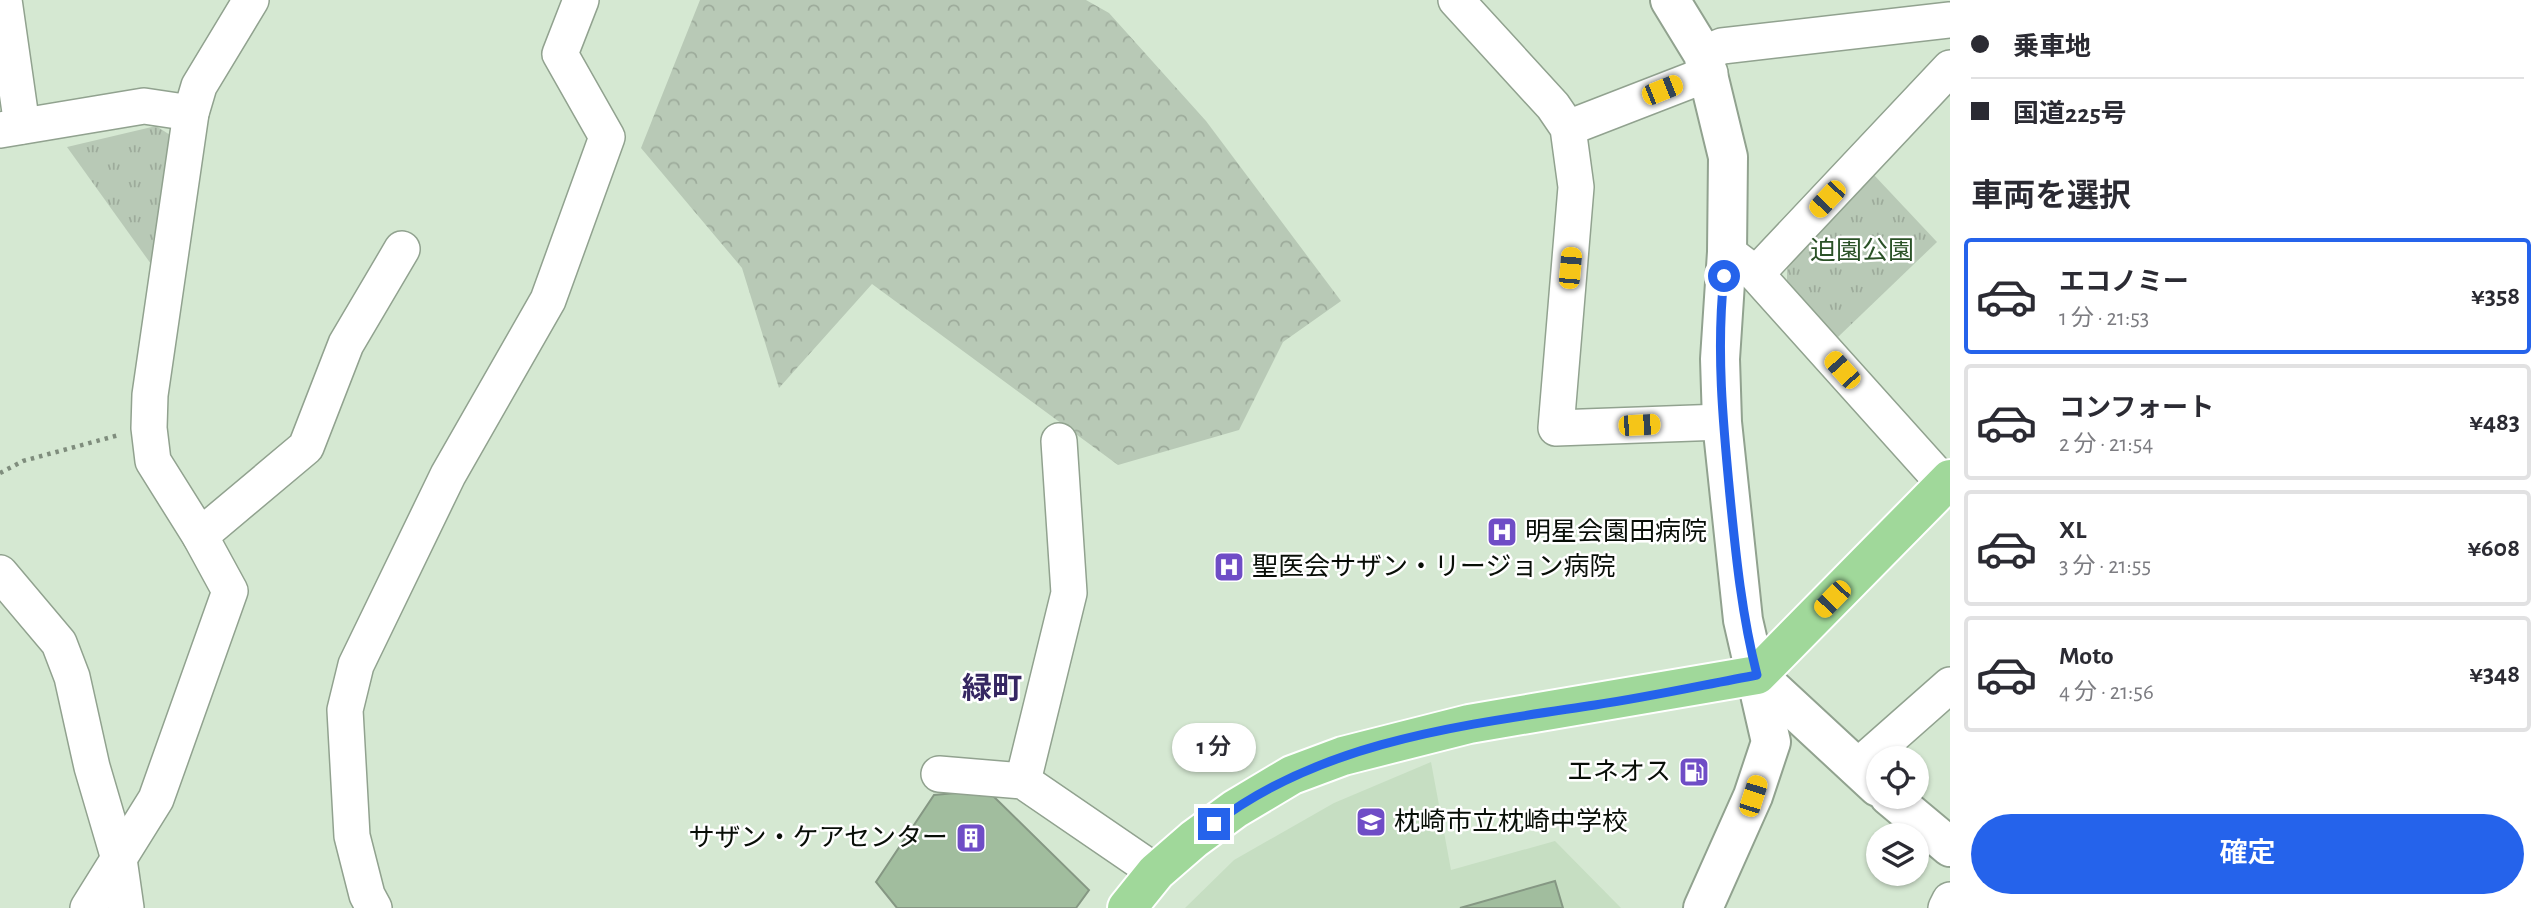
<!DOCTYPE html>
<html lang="ja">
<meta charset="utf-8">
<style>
:root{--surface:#fff;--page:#f7f7f7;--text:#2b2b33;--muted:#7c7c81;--line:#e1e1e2;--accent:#2563eb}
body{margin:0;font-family:"Alegreya Sans","Noto Sans JP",sans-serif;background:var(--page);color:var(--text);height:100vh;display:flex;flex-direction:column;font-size:26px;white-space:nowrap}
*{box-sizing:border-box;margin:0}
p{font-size:23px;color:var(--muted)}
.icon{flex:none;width:38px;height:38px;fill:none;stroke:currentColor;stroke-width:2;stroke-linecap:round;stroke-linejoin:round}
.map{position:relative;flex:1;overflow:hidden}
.details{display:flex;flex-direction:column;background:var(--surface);width:595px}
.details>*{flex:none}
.top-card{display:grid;align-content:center;height:154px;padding:0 21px;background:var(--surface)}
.fabs{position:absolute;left:1866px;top:746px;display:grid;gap:14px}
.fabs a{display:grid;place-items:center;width:63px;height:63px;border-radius:50%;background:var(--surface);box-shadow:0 2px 5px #0004;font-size:35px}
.end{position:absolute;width:32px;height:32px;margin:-16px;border:9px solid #2563eb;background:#fff;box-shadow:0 0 0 4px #fff}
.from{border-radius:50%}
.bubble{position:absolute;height:49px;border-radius:24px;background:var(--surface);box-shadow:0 2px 5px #0004;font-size:23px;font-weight:600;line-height:49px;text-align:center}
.car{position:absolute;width:21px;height:42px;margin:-21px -10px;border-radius:9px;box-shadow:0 0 5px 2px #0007;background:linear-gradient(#f5c518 24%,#345 0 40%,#f5c518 0 76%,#345 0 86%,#f5c518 0)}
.top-card b{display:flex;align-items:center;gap:24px;height:66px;font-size:26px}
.top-card b+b{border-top:2px solid var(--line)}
.top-card i{width:18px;height:18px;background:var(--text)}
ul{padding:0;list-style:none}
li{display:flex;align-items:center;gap:21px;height:116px;margin:0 14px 10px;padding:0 7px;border:4px solid var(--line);border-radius:7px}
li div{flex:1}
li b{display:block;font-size:26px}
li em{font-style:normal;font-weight:600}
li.active{border-color:var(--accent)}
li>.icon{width:63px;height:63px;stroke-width:1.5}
h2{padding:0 21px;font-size:32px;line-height:84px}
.action{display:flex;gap:14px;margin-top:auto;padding:14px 21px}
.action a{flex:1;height:80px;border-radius:42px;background:var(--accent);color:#fff;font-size:28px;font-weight:600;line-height:80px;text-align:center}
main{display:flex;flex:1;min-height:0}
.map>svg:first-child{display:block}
.built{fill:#c6dec2}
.grass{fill:url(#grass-tufts)}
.forest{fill:url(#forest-crowns)}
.building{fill:#a1bd9e;stroke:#859783;stroke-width:2}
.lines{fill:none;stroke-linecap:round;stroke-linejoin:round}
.minor-casing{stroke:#91a28f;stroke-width:38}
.tertiary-casing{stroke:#91a28f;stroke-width:42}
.trunk-casing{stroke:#fff;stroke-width:42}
.path{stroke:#7f8d7d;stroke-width:4.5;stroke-dasharray:3.5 5;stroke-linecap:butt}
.minor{stroke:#fff;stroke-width:35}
.tertiary{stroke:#fff;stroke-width:38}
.trunk{stroke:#a0d89a;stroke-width:38}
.route{stroke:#2563eb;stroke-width:9}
.labels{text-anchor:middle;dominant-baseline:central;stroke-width:5;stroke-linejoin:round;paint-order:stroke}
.park-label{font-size:26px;fill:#2b5227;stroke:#fff}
.poi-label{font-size:26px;fill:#080e07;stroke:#fff;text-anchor:start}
.quarter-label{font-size:30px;font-weight:bold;fill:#362762;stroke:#fff}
</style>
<main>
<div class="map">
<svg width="1950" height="908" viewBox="0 0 1950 908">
<defs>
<pattern id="grass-tufts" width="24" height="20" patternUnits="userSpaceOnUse" patternTransform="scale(1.75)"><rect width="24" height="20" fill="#b8c9b6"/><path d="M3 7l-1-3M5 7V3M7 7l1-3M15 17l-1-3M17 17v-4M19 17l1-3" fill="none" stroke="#9dab9b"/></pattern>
<pattern id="forest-crowns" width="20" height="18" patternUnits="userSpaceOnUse" patternTransform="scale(1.75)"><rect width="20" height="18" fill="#b8c9b6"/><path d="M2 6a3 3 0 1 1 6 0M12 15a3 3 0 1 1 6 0" fill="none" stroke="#9dab9b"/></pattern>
</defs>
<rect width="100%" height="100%" fill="#d5e8d2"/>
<!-- built -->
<path class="built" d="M1431,762L1451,870L1555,841L1621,908H1185L1234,860L1334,803Z"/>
<!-- grass -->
<g class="grass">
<path d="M156,126L178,140L156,271L67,147Z"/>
<path d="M1874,175L1937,242L1838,337L1787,286V259Z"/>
</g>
<!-- forest -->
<path class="forest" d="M700,0H1086L1109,13L1206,121L1341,301L1283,342L1239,430L1118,465L872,284L779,388L742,268L641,148Z"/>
<!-- building -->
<g class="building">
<path d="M987,790L1089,890L1076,908H897L876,882L934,795Z"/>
<path d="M1555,881L1563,908H1460Z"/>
</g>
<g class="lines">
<!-- minor casing -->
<g class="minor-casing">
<g id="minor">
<path d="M4,0L22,126"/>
<path d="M1456,0L1553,106L1568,128L1576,187L1556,428L1722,422"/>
<path d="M1703,54L1722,46L1950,20"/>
<path d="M1568,128L1710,73"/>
<path d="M0,130L144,106L191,113"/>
<path d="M1727,252L1756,274L1950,490"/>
<path d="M1756,274L1950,68"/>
<path d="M200,536L306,447L346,344L402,249"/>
<path d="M0,573L59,643L72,677L92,767L119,859L126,908"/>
<path d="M1856,768L1950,685"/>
<path d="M939,774L1023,781L1156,872"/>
<path d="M1023,781L1069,593L1059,441"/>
<path d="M88,908L156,799L230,591L200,536L153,461L149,428L150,395L191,113L199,86L251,0"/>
<path d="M374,908L367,895L352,836L345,710L356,665L448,475L548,300L607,137L560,54L581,0"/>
<path d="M1946,908L1950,900"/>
</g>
</g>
<!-- tertiary casing -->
<g class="tertiary-casing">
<g id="tertiary">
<path d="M1670,0L1703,54L1728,157L1727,252L1720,359L1722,422L1743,620L1771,742L1753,796L1703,908"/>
<path d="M1757,675L1878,787"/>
<path d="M1889,796L1950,847"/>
</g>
</g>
<!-- trunk casing -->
<g class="trunk-casing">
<path id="trunk" d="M1127,908L1156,872L1194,839L1235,809L1292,775L1343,756L1469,724L1757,675L1950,479"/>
</g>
<!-- path -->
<path class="path" d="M0,473L23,461L119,435"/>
<!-- minor -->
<use href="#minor" class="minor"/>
<!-- tertiary -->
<use href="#tertiary" class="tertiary"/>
<!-- trunk -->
<use href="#trunk" class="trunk"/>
</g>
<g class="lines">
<!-- route -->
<path class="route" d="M1214,824C1322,741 1464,725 1595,705C1649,697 1703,685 1757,675C1742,616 1736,557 1730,496C1723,423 1716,350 1724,276"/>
</g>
<!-- icons -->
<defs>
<g id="hospital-square" transform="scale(1.575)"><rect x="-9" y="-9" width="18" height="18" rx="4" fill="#6f4dc6" stroke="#fff"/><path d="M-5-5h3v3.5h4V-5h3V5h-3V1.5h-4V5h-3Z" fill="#fff"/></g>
<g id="fuel-square" transform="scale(1.575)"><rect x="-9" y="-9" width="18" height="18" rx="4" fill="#6f4dc6" stroke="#fff"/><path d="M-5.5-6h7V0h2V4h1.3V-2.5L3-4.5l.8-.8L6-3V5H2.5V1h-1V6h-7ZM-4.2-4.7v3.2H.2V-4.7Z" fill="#fff"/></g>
<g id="school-square" transform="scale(1.575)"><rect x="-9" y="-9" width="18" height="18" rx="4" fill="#6f4dc6" stroke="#fff"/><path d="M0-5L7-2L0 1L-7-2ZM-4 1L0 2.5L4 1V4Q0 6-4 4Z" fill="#fff"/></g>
<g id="building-square" transform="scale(1.575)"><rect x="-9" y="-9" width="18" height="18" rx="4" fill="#6f4dc6" stroke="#fff"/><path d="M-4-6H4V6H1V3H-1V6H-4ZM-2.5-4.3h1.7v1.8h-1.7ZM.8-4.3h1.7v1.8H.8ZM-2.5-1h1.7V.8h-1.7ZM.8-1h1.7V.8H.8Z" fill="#fff"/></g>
</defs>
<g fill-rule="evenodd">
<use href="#hospital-square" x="1502" y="532"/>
<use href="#hospital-square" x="1229" y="567"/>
<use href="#fuel-square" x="1694" y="772"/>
<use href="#school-square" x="1371" y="822"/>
<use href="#building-square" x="971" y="838"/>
</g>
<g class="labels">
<!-- park labels -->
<g class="park-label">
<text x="1862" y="251">迫園公園</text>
</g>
<!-- poi labels -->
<g class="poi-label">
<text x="1525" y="532">明星会園田病院</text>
<text x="1252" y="567">聖医会サザン・リージョン病院</text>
<text x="1671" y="772" text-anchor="end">エネオス</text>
<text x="1394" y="822">枕崎市立枕崎中学校</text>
<text x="948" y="838" text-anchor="end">サザン・ケアセンター</text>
</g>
<!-- quarter labels -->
<g class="quarter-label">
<text x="992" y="689">緑町</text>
</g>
</g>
</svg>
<div class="fabs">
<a><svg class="icon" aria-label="locate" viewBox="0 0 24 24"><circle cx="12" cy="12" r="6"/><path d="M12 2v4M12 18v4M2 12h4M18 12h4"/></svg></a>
<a><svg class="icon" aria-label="layers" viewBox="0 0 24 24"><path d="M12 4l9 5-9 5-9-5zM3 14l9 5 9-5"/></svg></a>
</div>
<i class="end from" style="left:1724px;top:276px"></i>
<i class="end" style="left:1214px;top:824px"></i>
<div class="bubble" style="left:1172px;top:723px;width:84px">1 分</div>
<i class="car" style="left:1662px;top:90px;rotate:68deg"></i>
<i class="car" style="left:1827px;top:199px;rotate:223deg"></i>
<i class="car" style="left:1570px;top:268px;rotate:5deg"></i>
<i class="car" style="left:1842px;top:370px;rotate:318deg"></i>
<i class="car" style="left:1639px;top:425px;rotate:87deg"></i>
<i class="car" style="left:1832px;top:599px;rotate:224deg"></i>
<i class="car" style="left:1753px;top:796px;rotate:18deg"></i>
</div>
<section class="details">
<div class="top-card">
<b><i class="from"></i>乗車地</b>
<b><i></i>国道225号</b>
</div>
<h2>車両を選択</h2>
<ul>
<li class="active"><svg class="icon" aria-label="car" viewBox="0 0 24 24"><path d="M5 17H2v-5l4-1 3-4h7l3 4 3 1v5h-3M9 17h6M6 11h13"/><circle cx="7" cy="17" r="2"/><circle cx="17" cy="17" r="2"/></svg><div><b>エコノミー</b><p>1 分 · 21:53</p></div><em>¥358</em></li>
<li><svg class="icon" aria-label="car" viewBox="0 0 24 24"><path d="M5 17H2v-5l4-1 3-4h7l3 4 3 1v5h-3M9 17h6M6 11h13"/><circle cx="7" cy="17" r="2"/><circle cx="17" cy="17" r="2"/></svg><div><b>コンフォート</b><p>2 分 · 21:54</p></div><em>¥483</em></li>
<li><svg class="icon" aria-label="car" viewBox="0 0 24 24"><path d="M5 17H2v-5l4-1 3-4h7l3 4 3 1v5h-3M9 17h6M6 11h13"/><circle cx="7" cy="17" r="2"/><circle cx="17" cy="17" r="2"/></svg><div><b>XL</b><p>3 分 · 21:55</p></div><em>¥608</em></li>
<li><svg class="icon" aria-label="car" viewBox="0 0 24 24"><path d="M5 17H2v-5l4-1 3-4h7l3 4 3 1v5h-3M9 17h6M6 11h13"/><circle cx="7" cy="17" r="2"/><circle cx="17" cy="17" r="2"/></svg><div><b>Moto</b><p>4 分 · 21:56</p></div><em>¥348</em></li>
</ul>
<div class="action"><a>確定</a></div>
</section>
</main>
